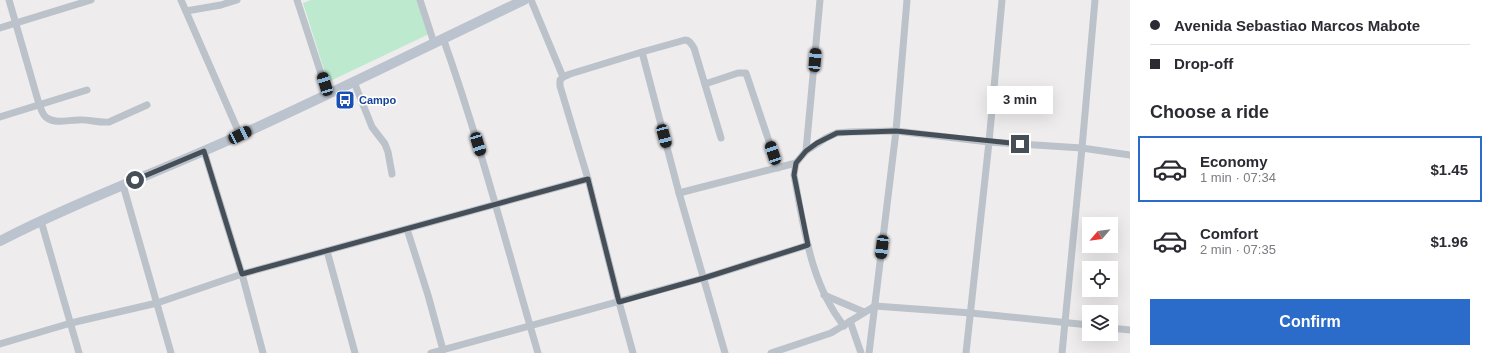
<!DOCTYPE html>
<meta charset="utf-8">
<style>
:root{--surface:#fff;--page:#f2f2f3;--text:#2b2b33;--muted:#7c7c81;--line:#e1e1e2;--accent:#2b6bc9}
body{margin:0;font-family:Helvetica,sans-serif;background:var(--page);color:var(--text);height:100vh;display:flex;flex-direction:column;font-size:15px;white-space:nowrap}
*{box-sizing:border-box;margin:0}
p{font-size:13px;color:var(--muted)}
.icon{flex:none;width:22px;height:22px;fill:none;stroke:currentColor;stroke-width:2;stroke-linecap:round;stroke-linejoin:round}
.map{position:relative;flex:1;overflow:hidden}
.drawer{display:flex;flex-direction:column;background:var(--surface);width:360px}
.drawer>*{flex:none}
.banner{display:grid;align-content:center;height:88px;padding:0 20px;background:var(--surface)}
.needle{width:26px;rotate:241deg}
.fabs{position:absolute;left:1082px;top:217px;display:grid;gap:8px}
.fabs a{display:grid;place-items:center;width:36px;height:36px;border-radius:0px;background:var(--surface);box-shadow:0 4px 16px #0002;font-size:20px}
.end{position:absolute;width:18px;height:18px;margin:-9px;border:5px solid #464e57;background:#fff;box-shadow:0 0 0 2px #fff}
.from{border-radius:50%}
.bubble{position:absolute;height:28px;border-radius:0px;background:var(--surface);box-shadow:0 4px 16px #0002;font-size:13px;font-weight:800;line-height:28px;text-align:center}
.car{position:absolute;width:12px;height:24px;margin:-12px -6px;border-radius:5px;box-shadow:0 0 3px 1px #0007;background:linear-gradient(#222 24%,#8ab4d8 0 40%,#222 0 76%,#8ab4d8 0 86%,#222 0)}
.banner b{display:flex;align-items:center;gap:14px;height:38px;font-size:15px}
.banner b+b{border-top:1px solid var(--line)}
.banner i{width:10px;height:10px;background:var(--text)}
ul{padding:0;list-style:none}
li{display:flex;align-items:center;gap:12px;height:66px;margin:0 8px 6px;padding:0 12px;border:2px solid transparent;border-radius:0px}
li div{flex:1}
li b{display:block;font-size:15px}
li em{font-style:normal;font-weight:800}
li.selected{border-color:var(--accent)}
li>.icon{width:36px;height:36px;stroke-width:1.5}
h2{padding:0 20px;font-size:18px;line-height:48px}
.button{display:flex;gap:8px;margin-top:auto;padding:8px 20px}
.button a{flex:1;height:46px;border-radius:0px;background:var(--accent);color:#fff;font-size:16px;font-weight:800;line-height:46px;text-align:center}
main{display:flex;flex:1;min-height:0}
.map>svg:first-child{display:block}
.grass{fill:#bde9cf}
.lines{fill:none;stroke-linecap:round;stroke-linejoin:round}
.minor{stroke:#bbc2ca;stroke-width:7}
.secondary{stroke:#bbc3ce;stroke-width:10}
.route{stroke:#464e57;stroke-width:5}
.labels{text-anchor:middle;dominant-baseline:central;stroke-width:3.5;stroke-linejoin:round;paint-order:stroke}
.transit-label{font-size:11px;font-weight:bold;fill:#164399;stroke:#fff;text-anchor:start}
</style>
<main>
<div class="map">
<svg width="1130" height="353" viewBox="0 0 1130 353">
<rect width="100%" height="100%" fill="#eeecec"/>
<!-- grass -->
<path class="grass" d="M311,0H419L429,34L328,82L303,3Z"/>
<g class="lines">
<!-- minor -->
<g class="minor">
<path d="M9,0L39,104C41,108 42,115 47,118C56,124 68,120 78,120C88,119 98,123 109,122L147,105"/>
<path d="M181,0L240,135"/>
<path d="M297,0L328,95"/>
<path d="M420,0L434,43"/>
<path d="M531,0L563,77"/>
<path d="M186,11L221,5L237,0"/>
<path d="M0,28L91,0"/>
<path d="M443,38C480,142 507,248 538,353"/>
<path d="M642,52L685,40C690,40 691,44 694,48L721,138"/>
<path d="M354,82L372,127L385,144L388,152L392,174"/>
<path d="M705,84L738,73H746L778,168"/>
<path d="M0,117L87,90"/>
<path d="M204,151L242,274L263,353"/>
<path d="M806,151L820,0"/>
<path d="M123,185L171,353"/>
<path d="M679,193L796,163"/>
<path d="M41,221L79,353"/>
<path d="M407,229L428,295L443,350"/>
<path d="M327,251L355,353"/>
<path d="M824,295L864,312"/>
<path d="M850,321L861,353"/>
<path d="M844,326C810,283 804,227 794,175L796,163L806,151L826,138L837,133L849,132L896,131L989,142L1082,148L1130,155"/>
<path d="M1111,328L1130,330"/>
<path d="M0,344L71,323L157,303L242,274L588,179"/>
<path d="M431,353L704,278L808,245"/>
<path d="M633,353L619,302L588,179L560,86V80L563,77L570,74L642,52L679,193L725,353"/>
<path d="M771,353L831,333L875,306L971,313L1089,325"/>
<path d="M869,353L896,131L907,0"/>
<path d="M966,353L989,142L1002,0"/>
<path d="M1062,353L1082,148L1095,0"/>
</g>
<!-- secondary -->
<path class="secondary" d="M0,241C78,201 161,171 240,135C336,92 429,45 524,0"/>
</g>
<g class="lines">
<!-- route -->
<path class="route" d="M135,180L204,151L242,274L588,179L619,302L704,278L808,245L794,175L796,163L806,151L817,143L837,133L896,131L1020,144"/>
</g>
<!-- icons -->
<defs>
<g id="bus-square" transform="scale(1)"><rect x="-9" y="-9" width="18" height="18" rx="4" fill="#1a4fb4" stroke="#fff"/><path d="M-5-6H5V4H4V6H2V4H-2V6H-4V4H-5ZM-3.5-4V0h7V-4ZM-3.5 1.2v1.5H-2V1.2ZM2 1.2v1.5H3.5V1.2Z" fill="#fff"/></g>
</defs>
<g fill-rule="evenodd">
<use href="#bus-square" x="345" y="100"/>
</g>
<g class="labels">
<!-- transit labels -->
<g class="transit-label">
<text x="359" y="100">Campo</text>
</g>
</g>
</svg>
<div class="fabs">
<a><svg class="needle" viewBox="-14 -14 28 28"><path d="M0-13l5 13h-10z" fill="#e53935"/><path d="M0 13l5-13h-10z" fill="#7c7c81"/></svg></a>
<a><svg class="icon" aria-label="locate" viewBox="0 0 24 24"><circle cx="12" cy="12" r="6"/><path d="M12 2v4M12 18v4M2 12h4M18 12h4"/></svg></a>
<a><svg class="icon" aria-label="layers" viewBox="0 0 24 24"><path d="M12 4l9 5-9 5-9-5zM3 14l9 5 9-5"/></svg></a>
</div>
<i class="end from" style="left:135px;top:180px"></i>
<i class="end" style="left:1020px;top:144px"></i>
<div class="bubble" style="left:987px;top:86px;width:66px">3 min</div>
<i class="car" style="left:815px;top:60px;rotate:5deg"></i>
<i class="car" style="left:325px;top:84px;rotate:343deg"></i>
<i class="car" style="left:240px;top:135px;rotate:64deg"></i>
<i class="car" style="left:664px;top:136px;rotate:165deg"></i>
<i class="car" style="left:478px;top:144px;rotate:163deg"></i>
<i class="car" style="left:773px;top:153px;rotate:342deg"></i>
<i class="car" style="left:882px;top:247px;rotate:187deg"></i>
</div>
<section class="drawer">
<div class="banner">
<b><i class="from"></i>Avenida Sebastiao Marcos Mabote</b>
<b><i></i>Drop-off</b>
</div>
<h2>Choose a ride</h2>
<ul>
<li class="selected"><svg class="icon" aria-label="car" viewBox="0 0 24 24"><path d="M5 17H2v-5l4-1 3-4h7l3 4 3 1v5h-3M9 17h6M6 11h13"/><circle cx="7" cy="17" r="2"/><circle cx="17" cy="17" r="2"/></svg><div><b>Economy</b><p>1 min · 07:34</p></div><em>$1.45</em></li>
<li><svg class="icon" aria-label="car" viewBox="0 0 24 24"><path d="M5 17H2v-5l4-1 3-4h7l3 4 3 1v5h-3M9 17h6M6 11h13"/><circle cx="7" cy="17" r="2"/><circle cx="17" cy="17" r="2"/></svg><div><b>Comfort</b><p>2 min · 07:35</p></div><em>$1.96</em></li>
</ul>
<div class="button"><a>Confirm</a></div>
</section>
</main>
